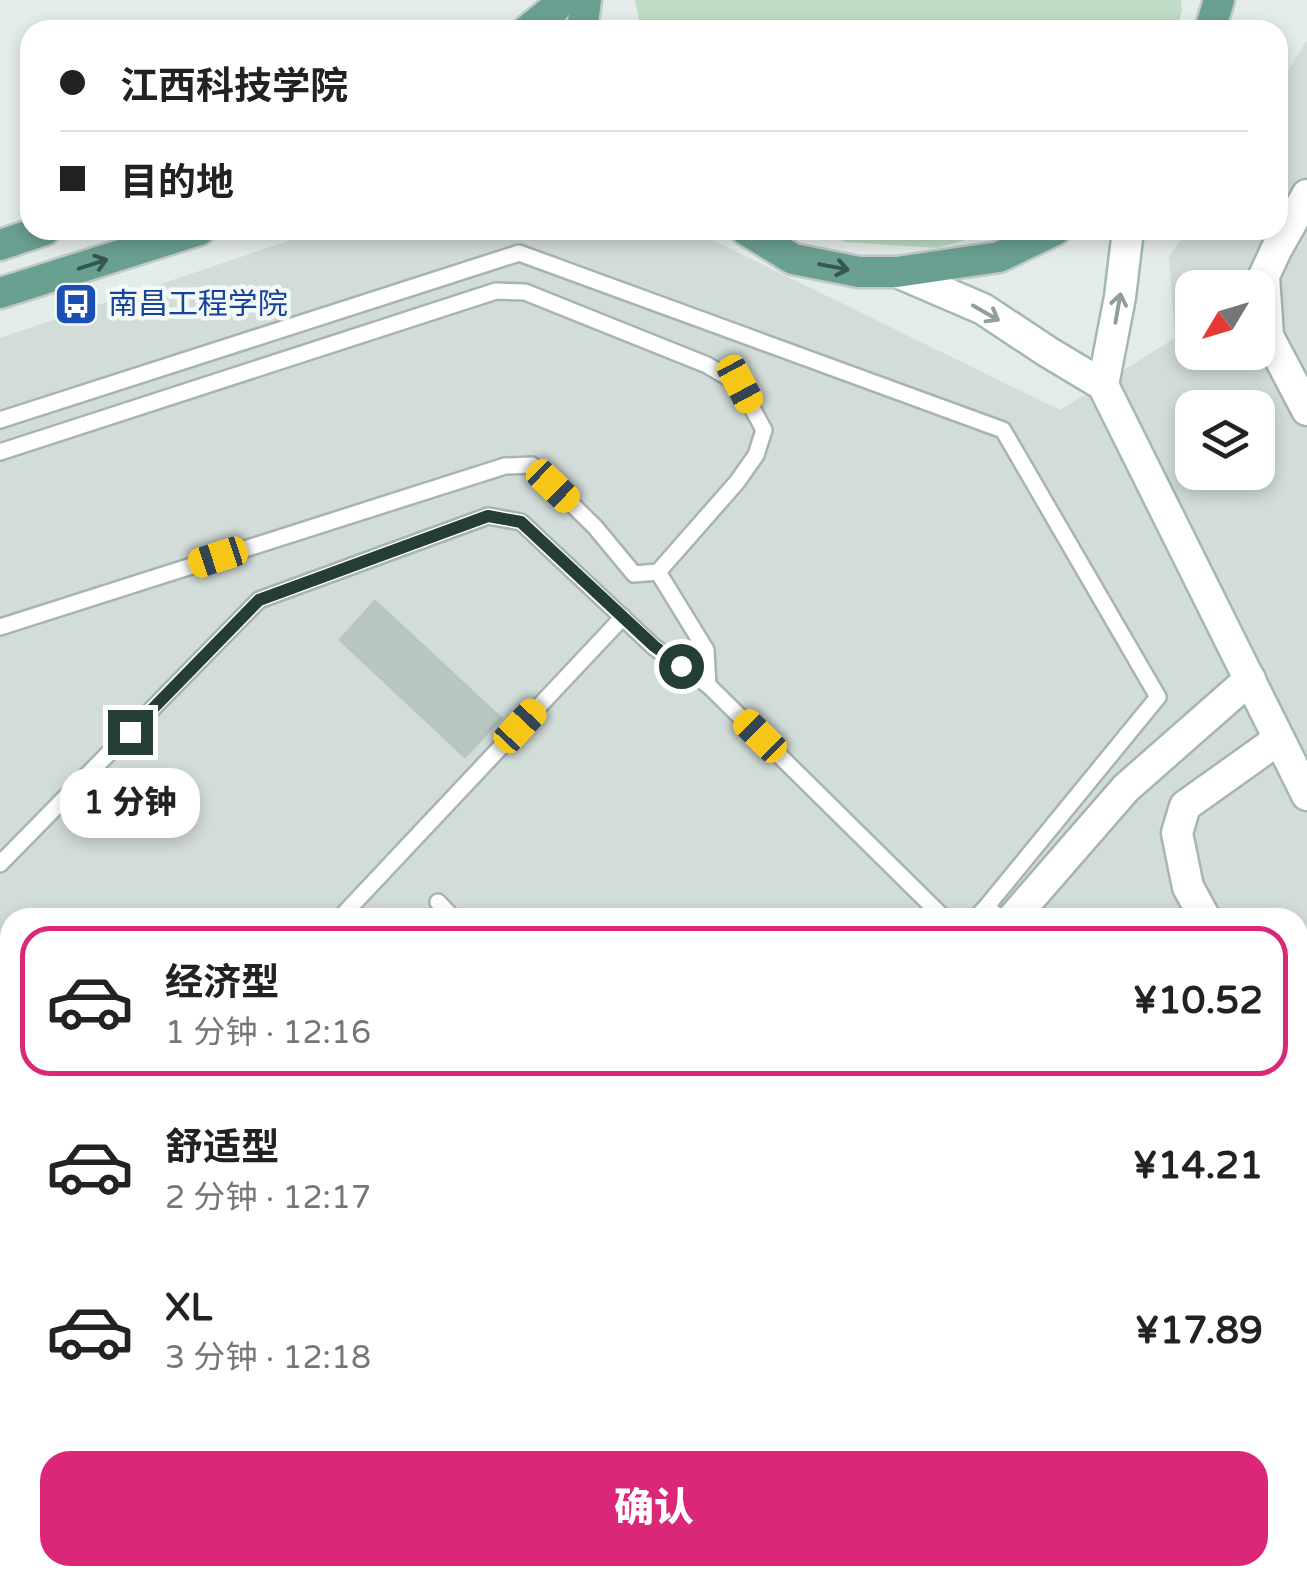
<!DOCTYPE html>
<html lang="zh">
<meta charset="utf-8">
<style>
:root{--surface:#fff;--page:#f6f6f6;--text:#222;--muted:#767676;--line:#e0e0e0;--accent:#db2777}
body{margin:0;font-family:"Varela Round","Noto Sans SC",sans-serif;background:var(--page);color:var(--text);height:100vh;display:flex;flex-direction:column;font-size:38px;white-space:nowrap}
*{box-sizing:border-box;margin:0}
p{font-size:32px;color:var(--muted)}
.icon{flex:none;width:55px;height:55px;fill:none;stroke:currentColor;stroke-width:2;stroke-linecap:round;stroke-linejoin:round}
.map{position:relative;flex:1;overflow:hidden}
.drawer{position:absolute;left:0px;top:908px;width:1308px;height:678px;display:flex;flex-direction:column;background:var(--surface);border-radius:30px 30px 0 0;box-shadow:0 5px 15px #0003}
.drawer>*{flex:none}
.banner{position:absolute;left:20px;top:20px;width:1268px;height:220px;border-radius:30px;box-shadow:0 5px 15px #0003;display:grid;align-content:center;height:220px;padding:0 40px;background:var(--surface)}
.needle{width:65px;rotate:232deg}
.tools{position:absolute;left:1175px;top:270px;display:grid;gap:20px}
.tools a{display:grid;place-items:center;width:100px;height:100px;border-radius:20px;background:var(--surface);box-shadow:0 5px 15px #0003;font-size:50px}
.end{position:absolute;width:45px;height:45px;margin:-22px;border:12px solid #243d37;background:#fff;box-shadow:0 0 0 5px #fff}
.from{border-radius:50%}
.bubble{position:absolute;height:70px;border-radius:30px;background:var(--surface);box-shadow:0 5px 15px #0003;font-size:32px;font-weight:800;line-height:70px;text-align:center}
.car{position:absolute;width:30px;height:60px;margin:-30px -15px;border-radius:12px;box-shadow:0 0 8px 2px #0007;background:linear-gradient(#f5c518 24%,#345 0 40%,#f5c518 0 76%,#345 0 86%,#f5c518 0)}
.banner b{display:flex;align-items:center;gap:35px;height:95px;font-size:38px}
.banner b+b{border-top:2px solid var(--line)}
.banner i{width:25px;height:25px;background:var(--text)}
ul{padding:18px 0 0;list-style:none}
li{display:flex;align-items:center;gap:30px;height:150px;margin:0 20px 15px;padding:0 20px;border:5px solid transparent;border-radius:30px}
li div{flex:1}
li b{display:block;font-size:38px}
li em{font-style:normal;font-weight:800}
li.selected{border-color:var(--accent)}
li>.icon{width:90px;height:90px;stroke-width:1.5}
.action{display:flex;gap:20px;margin-top:auto;padding:20px 40px}
.action a{flex:1;height:115px;border-radius:30px;background:var(--accent);color:#fff;font-size:40px;font-weight:800;line-height:115px;text-align:center}
.map>svg:first-child{display:block}
.built{fill:#d2dcd8;fill-rule:evenodd}
.green{fill:#bedcc6}
.building{fill:#b9c7c2;stroke:#b6c6bf;stroke-width:2.5}
.lines{fill:none;stroke-linecap:round;stroke-linejoin:round}
.lane-casing{stroke:#a7b4b0;stroke-width:20}
.street-casing{stroke:#a7b4b0;stroke-width:35}
.secondary-casing{stroke:#a2b8b0;stroke-width:35}
.primary-casing{stroke:#c2c9c7;stroke-width:35}
.lane{stroke:#fff;stroke-width:15}
.street{stroke:#fff;stroke-width:30}
.secondary{stroke:#fff;stroke-width:30}
.primary{stroke:#6aa092;stroke-width:30}
.oneway{stroke:#36564e}
.oneway2{stroke:#929e9b}
.route{stroke:#243d37;stroke-width:12}
.labels{text-anchor:middle;dominant-baseline:central;stroke-width:9;stroke-linejoin:round;paint-order:stroke}
.transit-label{font-size:30px;fill:#164399;stroke:#f4f9f7;text-anchor:start}
</style>
<div class="map">
<svg width="1307" height="1583" viewBox="0 0 1307 1583">
<rect width="100%" height="100%" fill="#e4ece9"/>
<!-- built -->
<path class="built" d="M1307,40V1583H101L97,1575H1298V918H10V1414L0,1396V338L321,230H692L1060,410L1175,338L1169,257L1187,230H1278V87ZM1192,288H1258V352H1192ZM1192,408H1258V472H1192Z"/>
<!-- green -->
<g class="green">
<path d="M635,0H1181L1182,11L1176,30H641Z"/>
<path d="M818,230H1001L937,248L846,242Z"/>
</g>
<!-- building -->
<path class="building" d="M375,601L501,718L465,757L340,640Z"/>
<g class="lines">
<!-- lane casing -->
<g class="lane-casing">
<g id="lane">
<path d="M0,420L519,253L1003,430L1158,697L987,906"/>
<path d="M0,452L496,291L525,292L707,365L739,384L764,430L756,455L737,482L658,572L634,574L595,527L532,465L505,466L0,627"/>
<path d="M658,572L706,650L708,685L944,918"/>
<path d="M0,864L259,600L488,516L521,522L654,647L708,685"/>
<path d="M438,902L453,918"/>
<path d="M340,918L623,617"/>
<path d="M976,918L987,906L999,918"/>
<path d="M1298,1195L1307,1204"/>
<path d="M0,1279L10,1269"/>
<path d="M1298,1283L1307,1292"/>
<path d="M0,1322L10,1340"/>
<path d="M1298,1360L1307,1351"/>
<path d="M1298,1435L1307,1426"/>
<path d="M1298,1532L1307,1522"/>
<path d="M139,1575L144,1583"/>
<path d="M341,1583L348,1575"/>
<path d="M401,1583L408,1575"/>
<path d="M474,1583L482,1575"/>
<path d="M529,1583L537,1575"/>
<path d="M604,1583L611,1575"/>
<path d="M691,1583L699,1575"/>
<path d="M738,1583L745,1575"/>
<path d="M792,1583L800,1575"/>
<path d="M859,1583L867,1575"/>
<path d="M925,1583L932,1575"/>
<path d="M1082,1583L1089,1575"/>
<path d="M1132,1583L1140,1575"/>
<path d="M1249,1583L1256,1575"/>
</g>
</g>
<!-- street casing -->
<g class="street-casing">
<g id="street">
<path d="M1307,195L1276,250L1264,276L1268,336L1307,410"/>
<path d="M1013,918L1126,788L1250,679"/>
<path d="M1205,918L1188,887L1177,833L1185,806L1279,739"/>
<path d="M1298,1086L1307,1103"/>
</g>
</g>
<!-- secondary casing -->
<g class="secondary-casing">
<g id="secondary">
<path d="M897,272L983,309L1048,352L1103,385L1307,795"/>
<path d="M1103,385L1120,297L1128,230"/>
</g>
</g>
<!-- primary casing -->
<g class="primary-casing">
<g id="primary">
<path d="M528,30L555,8L561,0"/>
<path d="M582,30L586,0"/>
<path d="M1210,30L1219,0"/>
<path d="M746,230L793,259L859,272H897L999,257L1055,230"/>
<path d="M0,245L45,230"/>
<path d="M0,293L199,230"/>
</g>
</g>
<!-- lane -->
<use href="#lane" class="lane"/>
<!-- street -->
<use href="#street" class="street"/>
<!-- secondary -->
<use href="#secondary" class="secondary"/>
<!-- primary -->
<use href="#primary" class="primary"/>
</g>
<!-- one-way arrows -->
<defs><path id="oneway-shaft" d="M-6 0H5M1.5-3L5.5 0L1.5 3" fill="none" stroke-width="1.6" stroke-linecap="round" stroke-linejoin="round" transform="scale(2.5)"/></defs>
<g class="oneway">
<use href="#oneway-shaft" transform="translate(93 264) rotate(-18)"/>
<use href="#oneway-shaft" transform="translate(834 267) rotate(11)"/>
</g>
<g class="oneway2">
<use href="#oneway-shaft" transform="translate(1118 308) rotate(-80)"/>
<use href="#oneway-shaft" transform="translate(986 313) rotate(30)"/>
</g>
<g class="lines">
<!-- route -->
<path class="route" d="M130,732L259,600L488,516L521,522L654,646L681,666"/>
</g>
<!-- icons -->
<defs>
<g id="bus-square" transform="scale(2.25)"><rect x="-9" y="-9" width="18" height="18" rx="4" fill="#1a4fb4" stroke="#f4f9f7"/><path d="M-5-6H5V4H4V6H2V4H-2V6H-4V4H-5ZM-3.5-4V0h7V-4ZM-3.5 1.2v1.5H-2V1.2ZM2 1.2v1.5H3.5V1.2Z" fill="#fff"/></g>
</defs>
<g fill-rule="evenodd">
<use href="#bus-square" x="76" y="304"/>
</g>
<g class="labels">
<!-- transit labels -->
<g class="transit-label">
<text x="108" y="304">南昌工程学院</text>
</g>
</g>
</svg>
<div class="tools">
<a><svg class="needle" viewBox="-14 -14 28 28"><path d="M0-13l5 13h-10z" fill="#e53935"/><path d="M0 13l5-13h-10z" fill="#767676"/></svg></a>
<a><svg class="icon" aria-label="layers" viewBox="0 0 24 24"><path d="M12 4l9 5-9 5-9-5zM3 14l9 5 9-5"/></svg></a>
</div>
<i class="end from" style="left:681px;top:666px"></i>
<i class="end" style="left:130px;top:732px"></i>
<div class="bubble" style="left:60px;top:768px;width:140px">1 分钟</div>
<i class="car" style="left:740px;top:384px;rotate:152deg"></i>
<i class="car" style="left:553px;top:486px;rotate:134deg"></i>
<i class="car" style="left:218px;top:557px;rotate:252deg"></i>
<i class="car" style="left:520px;top:726px;rotate:43deg"></i>
<i class="car" style="left:760px;top:736px;rotate:315deg"></i>
<div class="banner">
<b><i class="from"></i>江西科技学院</b>
<b><i></i>目的地</b>
</div>
<section class="drawer">
<ul>
<li class="selected"><svg class="icon" aria-label="car" viewBox="0 0 24 24"><path d="M5 17H2v-5l4-1 3-4h7l3 4 3 1v5h-3M9 17h6M6 11h13"/><circle cx="7" cy="17" r="2"/><circle cx="17" cy="17" r="2"/></svg><div><b>经济型</b><p>1 分钟 · 12:16</p></div><em>¥10.52</em></li>
<li><svg class="icon" aria-label="car" viewBox="0 0 24 24"><path d="M5 17H2v-5l4-1 3-4h7l3 4 3 1v5h-3M9 17h6M6 11h13"/><circle cx="7" cy="17" r="2"/><circle cx="17" cy="17" r="2"/></svg><div><b>舒适型</b><p>2 分钟 · 12:17</p></div><em>¥14.21</em></li>
<li><svg class="icon" aria-label="car" viewBox="0 0 24 24"><path d="M5 17H2v-5l4-1 3-4h7l3 4 3 1v5h-3M9 17h6M6 11h13"/><circle cx="7" cy="17" r="2"/><circle cx="17" cy="17" r="2"/></svg><div><b>XL</b><p>3 分钟 · 12:18</p></div><em>¥17.89</em></li>
</ul>
<div class="action"><a>确认</a></div>
</section>
</div>
